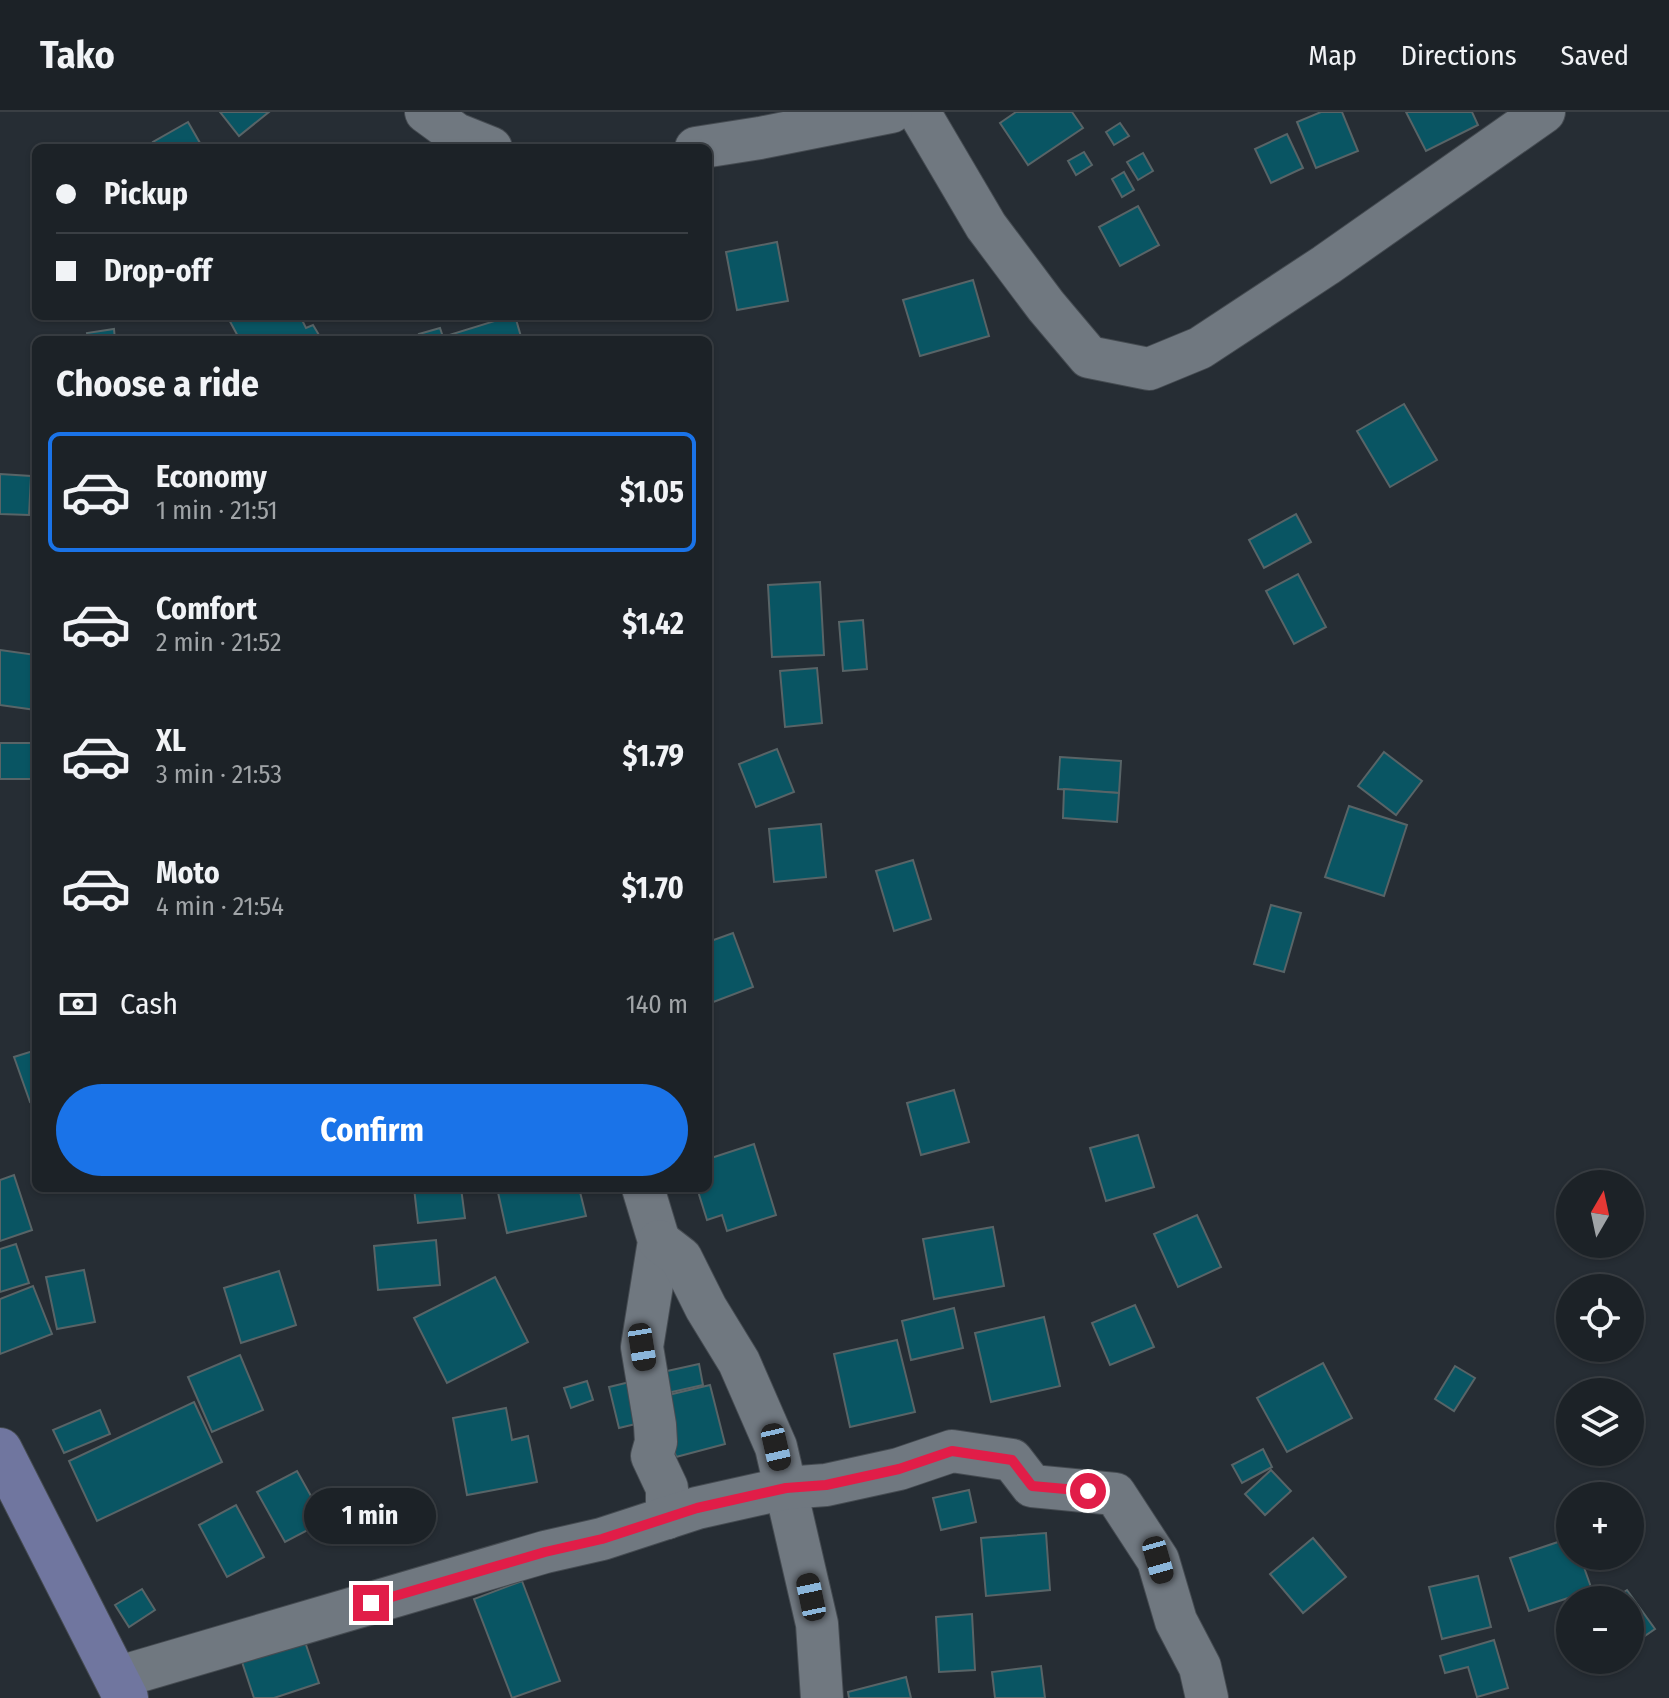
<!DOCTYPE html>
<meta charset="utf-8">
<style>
:root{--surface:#1c2227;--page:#252a2f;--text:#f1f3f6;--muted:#a0a4a7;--line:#3a3f44;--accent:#1a73e8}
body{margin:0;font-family:"Fira Sans Condensed",sans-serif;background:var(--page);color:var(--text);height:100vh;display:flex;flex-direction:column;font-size:30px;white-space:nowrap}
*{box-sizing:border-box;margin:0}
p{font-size:26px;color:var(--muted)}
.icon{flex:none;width:44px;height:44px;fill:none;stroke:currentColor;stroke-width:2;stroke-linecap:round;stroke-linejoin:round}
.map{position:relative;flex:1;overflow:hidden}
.drawer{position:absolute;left:32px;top:224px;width:680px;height:856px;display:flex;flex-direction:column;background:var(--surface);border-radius:12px;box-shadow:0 2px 6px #0004,0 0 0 2px var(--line)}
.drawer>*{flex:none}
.hud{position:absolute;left:32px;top:32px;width:680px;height:176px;border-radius:12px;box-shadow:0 2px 6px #0004,0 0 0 2px var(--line);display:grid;align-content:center;height:176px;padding:0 24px;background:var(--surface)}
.needle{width:52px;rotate:9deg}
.controls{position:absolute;left:1556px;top:1058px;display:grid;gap:16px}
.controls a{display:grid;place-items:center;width:88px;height:88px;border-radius:50%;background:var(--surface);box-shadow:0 2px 6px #0004,0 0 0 2px var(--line);font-size:40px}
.end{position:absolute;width:36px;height:36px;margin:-18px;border:10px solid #e11d48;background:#fff;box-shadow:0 0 0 4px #fff}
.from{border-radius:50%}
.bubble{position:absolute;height:56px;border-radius:28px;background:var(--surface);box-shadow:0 2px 6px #0004,0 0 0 2px var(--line);font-size:26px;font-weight:700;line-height:56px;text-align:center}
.car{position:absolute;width:24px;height:48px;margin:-24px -12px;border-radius:10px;box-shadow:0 0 6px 2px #0007;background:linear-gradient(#222 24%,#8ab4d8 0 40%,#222 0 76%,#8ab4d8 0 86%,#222 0)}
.hud b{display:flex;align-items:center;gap:28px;height:76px;font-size:30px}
.hud b+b{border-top:2px solid var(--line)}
.hud i{width:20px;height:20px;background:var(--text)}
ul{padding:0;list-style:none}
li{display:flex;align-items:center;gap:24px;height:120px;margin:0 16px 12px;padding:0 8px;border:4px solid transparent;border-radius:12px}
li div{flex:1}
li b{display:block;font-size:30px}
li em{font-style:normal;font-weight:700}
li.active{border-color:var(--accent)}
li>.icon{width:72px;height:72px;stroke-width:1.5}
h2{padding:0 24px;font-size:36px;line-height:96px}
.pay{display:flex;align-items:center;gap:20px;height:88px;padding:0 24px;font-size:30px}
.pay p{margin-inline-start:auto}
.button{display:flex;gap:16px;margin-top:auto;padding:16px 24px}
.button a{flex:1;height:92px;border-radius:48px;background:var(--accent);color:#fff;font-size:32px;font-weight:700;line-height:92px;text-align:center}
header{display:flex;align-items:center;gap:48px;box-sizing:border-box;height:112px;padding:0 40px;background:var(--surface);border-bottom:2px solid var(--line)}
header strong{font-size:38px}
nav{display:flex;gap:44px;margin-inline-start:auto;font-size:28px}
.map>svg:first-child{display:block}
.building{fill:#095563;stroke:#586467;stroke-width:2}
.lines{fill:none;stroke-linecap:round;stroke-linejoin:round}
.minor-casing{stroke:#454b51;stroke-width:44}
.secondary-casing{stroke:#454b51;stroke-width:46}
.minor{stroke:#707880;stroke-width:42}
.secondary{stroke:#70769f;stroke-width:44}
.route{stroke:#e11d48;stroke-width:10}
</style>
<header>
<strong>Tako</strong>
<nav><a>Map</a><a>Directions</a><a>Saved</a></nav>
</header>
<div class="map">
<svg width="1669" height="1586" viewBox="0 0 1669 1586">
<rect width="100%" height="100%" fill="#262d34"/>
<!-- building -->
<g class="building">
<path d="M220,0H269L239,24Z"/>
<path d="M1016,0H1072L1083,16L1028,53L1000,11Z"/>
<path d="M1321,0H1342L1358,39L1316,56L1297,10Z"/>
<path d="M1406,0H1472L1478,13L1426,39Z"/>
<path d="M188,10L200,31L192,36H156L153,30Z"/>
<path d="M1120,11L1129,24L1114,33L1106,20Z"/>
<path d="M1287,22L1303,56L1271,71L1255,37Z"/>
<path d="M1084,40L1092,53L1076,63L1068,49Z"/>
<path d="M1143,41L1153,59L1138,68L1127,50Z"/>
<path d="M1124,60L1134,78L1122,85L1112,67Z"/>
<path d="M1138,94L1159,133L1120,154L1099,115Z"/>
<path d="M777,130L788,189L737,198L726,140Z"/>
<path d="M973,168L989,224L920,244L903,188Z"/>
<path d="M227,204H300L306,216L313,213L322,228H240Z"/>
<path d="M511,204H515L522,228H421L419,222L440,216L443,225Z"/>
<path d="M114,217L115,228H88L87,221Z"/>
<path d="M1404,292L1437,348L1390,375L1357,319Z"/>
<path d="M0,362L31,364L29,403L0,402Z"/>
<path d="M1296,402L1311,430L1264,456L1249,428Z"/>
<path d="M1298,462L1326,515L1294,532L1266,479Z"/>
<path d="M820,470L824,543L772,545L768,473Z"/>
<path d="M863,508L867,557L843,559L839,510Z"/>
<path d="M0,538L36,543V598L0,593Z"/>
<path d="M817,556L822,611L785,615L780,559Z"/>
<path d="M0,631H31L32,667H0Z"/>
<path d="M777,637L794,680L756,695L739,652Z"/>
<path d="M1384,640L1422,669L1396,703L1358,674Z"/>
<path d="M1060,645L1121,649L1119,681L1058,677Z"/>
<path d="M1064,677L1119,681L1117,710L1063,706Z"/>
<path d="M1349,694L1407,713L1384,784L1325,765Z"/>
<path d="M821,712L826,765L774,770L769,717Z"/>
<path d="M913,748L931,807L894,819L876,759Z"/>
<path d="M1271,793L1301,801L1284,860L1254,852Z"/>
<path d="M733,821L753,875L708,892V830Z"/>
<path d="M36,938V988L30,990L14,945Z"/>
<path d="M954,978L969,1030L921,1043L907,991Z"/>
<path d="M1138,1023L1154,1075L1106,1089L1090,1036Z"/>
<path d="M754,1032L776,1103L727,1119L722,1103L707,1108L697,1076H708V1065L710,1064L708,1047Z"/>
<path d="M14,1063L32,1118L0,1129V1068Z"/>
<path d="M414,1076H461L465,1106L418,1111Z"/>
<path d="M497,1076H579L586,1104L507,1121Z"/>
<path d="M1197,1103L1221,1155L1178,1175L1154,1122Z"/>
<path d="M993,1115L1004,1174L934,1187L923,1127Z"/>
<path d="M436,1128L440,1173L378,1178L374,1134Z"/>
<path d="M16,1132L29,1171L0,1180V1137Z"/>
<path d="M84,1158L95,1210L57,1217L46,1165Z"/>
<path d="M279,1159L296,1213L241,1231L224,1176Z"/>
<path d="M495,1165L528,1230L447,1271L414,1206Z"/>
<path d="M33,1174L52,1222L0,1242V1187Z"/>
<path d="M1135,1193L1154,1235L1110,1253L1092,1211Z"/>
<path d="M954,1196L963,1236L911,1248L902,1209Z"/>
<path d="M1044,1205L1060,1274L991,1290L975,1221Z"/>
<path d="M897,1228L915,1300L850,1315L834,1242Z"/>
<path d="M240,1243L263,1298L212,1320L188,1265Z"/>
<path d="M1323,1251L1352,1306L1287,1340L1257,1286Z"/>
<path d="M699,1252L703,1273L663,1282L658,1261Z"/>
<path d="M1455,1254L1475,1266L1454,1299L1435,1287Z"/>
<path d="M638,1268L648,1309L619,1316L609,1275Z"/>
<path d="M587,1269L593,1288L571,1296L564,1276Z"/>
<path d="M710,1273L725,1332L676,1345L660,1285Z"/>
<path d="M194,1290L222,1350L97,1409L69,1349Z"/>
<path d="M506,1296L512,1328L528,1324L537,1370L467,1383L453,1306Z"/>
<path d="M100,1298L110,1322L64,1341L53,1318Z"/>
<path d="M1263,1337L1272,1355L1242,1371L1232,1353Z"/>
<path d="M1271,1358L1291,1379L1265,1403L1245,1382Z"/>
<path d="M297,1359L325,1409L285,1430L257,1380Z"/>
<path d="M969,1378L976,1410L941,1418L933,1386Z"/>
<path d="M236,1393L264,1445L227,1465L199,1413Z"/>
<path d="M1046,1421L1050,1478L986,1484L981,1426Z"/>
<path d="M1313,1426L1346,1465L1303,1501L1270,1462Z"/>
<path d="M1570,1426V1444H1580L1592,1478L1529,1499L1510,1446Z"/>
<path d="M1478,1464L1491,1515L1442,1527L1429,1475Z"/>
<path d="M522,1469L560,1569L512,1586L474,1487Z"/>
<path d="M142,1477L155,1498L129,1515L115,1493Z"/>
<path d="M1627,1478L1655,1517L1630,1534V1488H1612Z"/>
<path d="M972,1502L975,1558L939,1560L936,1505Z"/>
<path d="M303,1524L319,1571L274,1586H254L240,1544Z"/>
<path d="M1494,1528L1508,1576L1477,1585L1468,1555L1445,1561L1440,1544Z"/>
<path d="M1041,1554L1045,1586H995L992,1560Z"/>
<path d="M906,1565L911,1586H849L848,1580Z"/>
</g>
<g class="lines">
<!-- minor casing -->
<g class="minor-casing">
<g id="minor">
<path d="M426,0L456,22L491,36"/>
<path d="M919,0L986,114L1046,194L1089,245L1149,257L1200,236L1326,153L1544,0"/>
<path d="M696,36L760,26L891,0"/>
<path d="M643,1076L659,1129L642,1235L655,1313L656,1330L652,1344L667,1376V1406"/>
<path d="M659,1129L681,1146L706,1196L739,1250L776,1335L817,1512L822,1586"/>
<path d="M116,1566L545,1440L602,1427L697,1396L786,1376L826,1373L899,1357L952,1339L1012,1348L1032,1374L1115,1382L1158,1448L1176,1509L1200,1555L1207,1586"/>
</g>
</g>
<!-- secondary casing -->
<g class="secondary-casing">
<path id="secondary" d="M0,1338L126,1586"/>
</g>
<!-- minor -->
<use href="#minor" class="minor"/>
<!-- secondary -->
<use href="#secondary" class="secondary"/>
</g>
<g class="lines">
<!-- route -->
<path class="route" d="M371,1491L545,1440L602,1427L697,1396L786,1376L826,1373L899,1357L952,1339L1012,1348L1032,1374L1088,1379"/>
</g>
</svg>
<div class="controls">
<a><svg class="needle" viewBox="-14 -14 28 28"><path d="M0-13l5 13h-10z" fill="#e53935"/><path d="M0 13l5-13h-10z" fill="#a0a4a7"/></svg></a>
<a><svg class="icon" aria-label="locate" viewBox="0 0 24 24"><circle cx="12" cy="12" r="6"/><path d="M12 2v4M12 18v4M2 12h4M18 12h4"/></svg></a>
<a><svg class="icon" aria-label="layers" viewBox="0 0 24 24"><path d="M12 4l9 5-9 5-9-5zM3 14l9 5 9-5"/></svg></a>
<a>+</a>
<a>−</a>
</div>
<i class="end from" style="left:1088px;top:1379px"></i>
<i class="end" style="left:371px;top:1491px"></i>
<div class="bubble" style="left:304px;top:1376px;width:132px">1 min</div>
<i class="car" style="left:642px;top:1235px;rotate:171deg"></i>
<i class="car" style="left:776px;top:1335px;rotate:167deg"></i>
<i class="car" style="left:1158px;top:1448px;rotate:164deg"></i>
<i class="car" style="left:811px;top:1485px;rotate:348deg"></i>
<div class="hud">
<b><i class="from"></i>Pickup</b>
<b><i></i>Drop-off</b>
</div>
<section class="drawer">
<h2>Choose a ride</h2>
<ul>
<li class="active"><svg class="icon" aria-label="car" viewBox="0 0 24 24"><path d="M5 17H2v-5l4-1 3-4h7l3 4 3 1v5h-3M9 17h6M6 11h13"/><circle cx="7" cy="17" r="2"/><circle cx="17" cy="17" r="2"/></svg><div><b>Economy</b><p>1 min · 21:51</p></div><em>$1.05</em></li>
<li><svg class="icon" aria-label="car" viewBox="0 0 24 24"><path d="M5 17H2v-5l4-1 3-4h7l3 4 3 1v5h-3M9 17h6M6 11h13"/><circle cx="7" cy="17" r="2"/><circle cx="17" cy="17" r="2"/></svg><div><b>Comfort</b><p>2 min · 21:52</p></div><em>$1.42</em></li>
<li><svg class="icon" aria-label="car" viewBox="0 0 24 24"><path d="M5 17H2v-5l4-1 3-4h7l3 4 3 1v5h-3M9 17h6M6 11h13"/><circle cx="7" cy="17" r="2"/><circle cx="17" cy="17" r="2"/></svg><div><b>XL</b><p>3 min · 21:53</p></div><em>$1.79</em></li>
<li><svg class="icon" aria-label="car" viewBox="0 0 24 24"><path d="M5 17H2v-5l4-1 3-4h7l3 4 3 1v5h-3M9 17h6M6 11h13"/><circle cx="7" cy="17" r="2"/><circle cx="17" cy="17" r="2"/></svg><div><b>Moto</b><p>4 min · 21:54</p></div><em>$1.70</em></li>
</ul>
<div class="pay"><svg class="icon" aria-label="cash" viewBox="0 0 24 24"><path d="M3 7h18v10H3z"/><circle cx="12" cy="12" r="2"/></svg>Cash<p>140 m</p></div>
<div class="button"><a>Confirm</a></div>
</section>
</div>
